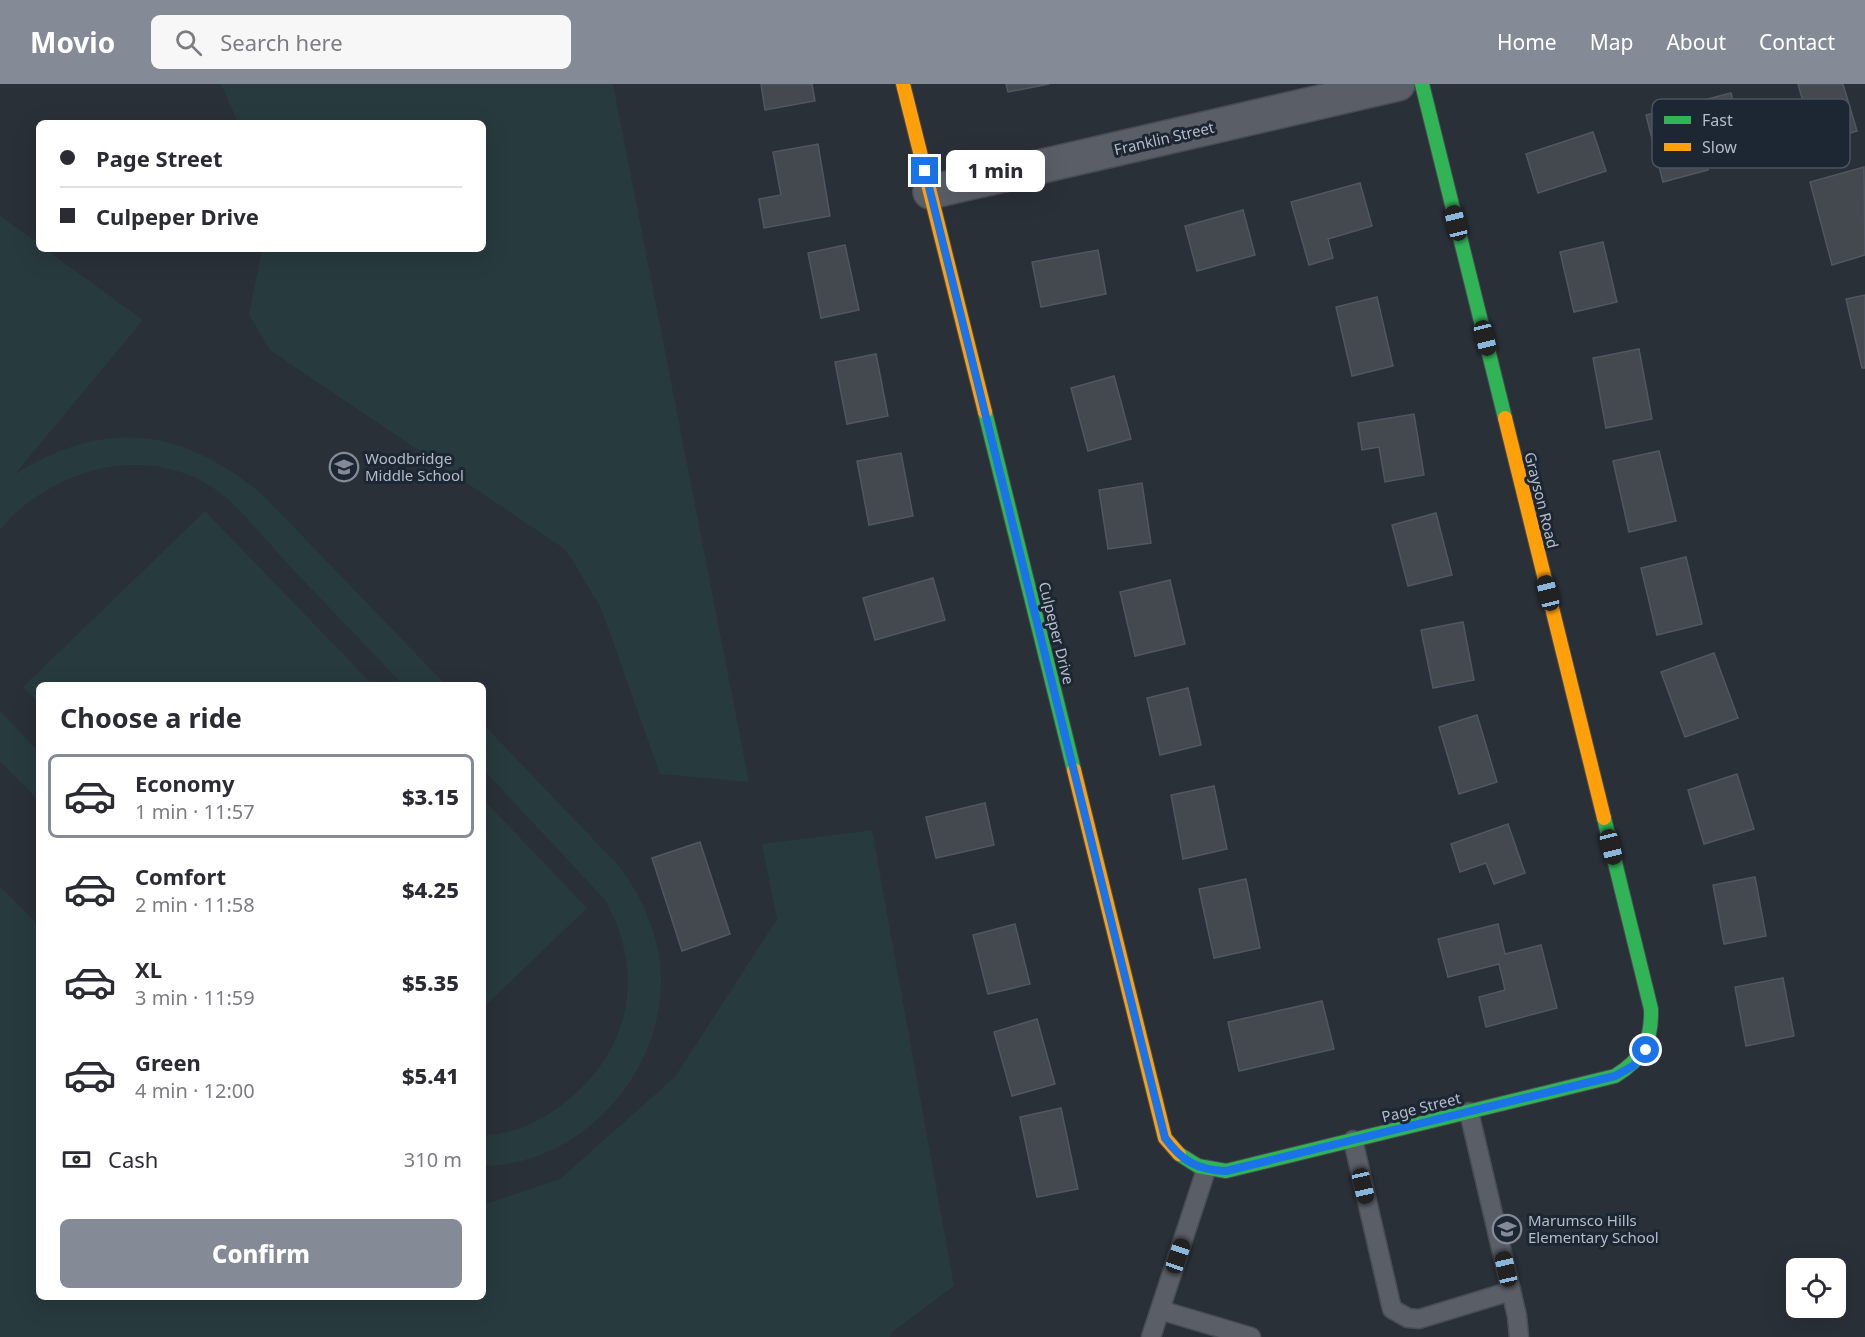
<!DOCTYPE html>
<meta charset="utf-8">
<style>
:root{--surface:#fff;--page:#f7f7f7;--text:#2b2b33;--muted:#7c7c81;--line:#e1e1e2;--accent:#848b96}
body{margin:0;font-family:"Noto Sans",sans-serif;background:var(--page);color:var(--text);height:100vh;display:flex;flex-direction:column;font-size:22px;white-space:nowrap}
*{box-sizing:border-box;margin:0}
p{font-size:20px;color:var(--muted)}
.icon{flex:none;width:33px;height:33px;fill:none;stroke:currentColor;stroke-width:2;stroke-linecap:round;stroke-linejoin:round}
.map{position:relative;flex:1;overflow:hidden}
.side{position:absolute;left:36px;top:598px;width:450px;height:618px;display:flex;flex-direction:column;background:var(--surface);border-radius:9px;box-shadow:0 6px 24px #0002}
.side>*{flex:none}
.guide{position:absolute;left:36px;top:36px;width:450px;height:132px;border-radius:9px;box-shadow:0 6px 24px #0002;display:grid;align-content:center;height:132px;padding:0 24px;background:var(--surface)}
.buttons{position:absolute;left:1786px;top:1174px;display:grid;gap:12px}
.buttons a{display:grid;place-items:center;width:60px;height:60px;border-radius:9px;background:var(--surface);box-shadow:0 6px 24px #0002;font-size:30px}
.end{position:absolute;width:27px;height:27px;margin:-14px;border:8px solid #1a73e8;background:#fff;box-shadow:0 0 0 3px #fff}
.from{border-radius:50%}
.bubble{position:absolute;height:42px;border-radius:9px;background:var(--surface);box-shadow:0 6px 24px #0002;font-size:20px;font-weight:800;line-height:42px;text-align:center}
.car{position:absolute;width:18px;height:36px;margin:-18px -9px;border-radius:8px;box-shadow:0 0 4px 2px #0007;background:linear-gradient(#222 24%,#8ab4d8 0 40%,#222 0 76%,#8ab4d8 0 86%,#222 0)}
.guide b{display:flex;align-items:center;gap:21px;height:57px;font-size:22px}
.guide b+b{border-top:2px solid var(--line)}
.guide i{width:15px;height:15px;background:var(--text)}
ul{padding:0;list-style:none}
li{display:flex;align-items:center;gap:18px;height:84px;margin:0 12px 9px;padding:0 12px;border:3px solid transparent;border-radius:9px}
li div{flex:1}
li b{display:block;font-size:22px}
li em{font-style:normal;font-weight:800}
li.selected{border-color:var(--accent)}
li>.icon{width:54px;height:54px;stroke-width:1.5}
h2{padding:0 24px;font-size:27px;line-height:72px}
.pay{display:flex;align-items:center;gap:15px;height:66px;padding:0 24px;font-size:22px}
.pay p{margin-inline-start:auto}
.action{display:flex;gap:12px;margin-top:auto;padding:12px 24px}
.action a{flex:1;height:69px;border-radius:9px;background:var(--accent);color:#fff;font-size:24px;font-weight:800;line-height:69px;text-align:center}
header{display:flex;align-items:center;gap:36px;box-sizing:border-box;height:84px;padding:0 30px;background:var(--accent);color:#fff}
header strong{font-size:28px}
nav{display:flex;gap:33px;margin-inline-start:auto;font-size:21px}
.search{width:420px;height:54px;background:var(--page);display:flex;align-items:center;gap:15px;box-sizing:border-box;padding:0 21px;border-radius:9px;color:var(--muted);font-size:22px}
.map>svg:first-child{display:block}
.green{fill:#273a3e}
.building{fill:#444950;stroke:#52575f;stroke-width:1.5}
.lines{fill:none;stroke-linecap:round;stroke-linejoin:round}
.lane-casing{stroke:#484c53;stroke-width:21}
.street-casing{stroke:#484c53;stroke-width:36}
.fast-casing{stroke:#484c53;stroke-width:16}
.slow-casing{stroke:#484c53;stroke-width:16}
.lane{stroke:#5a5e66;stroke-width:18}
.street{stroke:#5a5e66;stroke-width:33}
.fast{stroke:#30b455;stroke-width:14}
.slow{stroke:#ff9f0a;stroke-width:14}
.route{stroke:#1a73e8;stroke-width:8}
.labels{text-anchor:middle;dominant-baseline:central;stroke-width:6;stroke-linejoin:round;paint-order:stroke}
.street-label{font-size:15px;fill:#b4bcc9;stroke:#1d2633}
.poi-label{font-size:15px;fill:#b4bcc9;stroke:#1d2633;text-anchor:start}
.key{fill:#1d2633;stroke:#4a5360;stroke-width:1.5}
.key-label{font-size:16px;fill:#b4bcc9}
</style>
<header>
<strong>Movio</strong>
<div class="search"><svg class="icon" aria-label="search" viewBox="0 0 24 24"><circle cx="10" cy="10" r="6"/><path d="M15 15l6 6"/></svg>Search here</div>
<nav><a>Home</a><a>Map</a><a>About</a><a>Contact</a></nav>
</header>
<div class="map">
<svg width="1865" height="1253" viewBox="0 0 1865 1253">
<rect width="100%" height="100%" fill="#2a3038"/>
<!-- green -->
<g class="green">
<path d="M221,0H613L749,698L660,690L601,524L566,466L270,266L249,231L262,165H483V39H238Z"/>
<path d="M0,132L39,160V165H45L143,236L15,390C107,334 179,343 262,410L446,601H403C368,564 332,526 296,489C273,464 250,435 224,412C181,376 118,373 69,395C42,407 18,423 0,446Z"/>
<path d="M205,427L373,601L39,602V619L23,603Z"/>
<path d="M0,627L39,668V717L0,677Z"/>
<path d="M483,640L617,780C642,812 660,851 661,893C663,990 581,1081 483,1082V1051C511,1051 537,1039 559,1023C629,972 648,892 605,816L483,685Z"/>
<path d="M483,715L587,824L483,924Z"/>
<path d="M872,746L954,1202L892,1248L890,1253H0V803L39,842V1214H483V1121L560,1095L675,993L777,835L762,760Z"/>
</g>
<!-- building -->
<g class="building">
<path d="M761,0H812L815,17L765,26Z"/>
<path d="M1006,0H1049L1008,8Z"/>
<path d="M1798,0H1843L1857,47L1815,60Z"/>
<path d="M1731,9L1749,77L1728,83L1722,58L1702,63L1708,86L1663,98L1646,31Z"/>
<path d="M1593,48L1606,87L1538,109L1526,70Z"/>
<path d="M818,60L830,132L764,144L759,115L781,111L773,68Z"/>
<path d="M1864,83L1865,171L1832,181L1810,98Z"/>
<path d="M1360,99L1372,142L1328,155L1333,174L1309,181L1291,118Z"/>
<path d="M1243,126L1255,171L1197,187L1185,142Z"/>
<path d="M1603,158L1617,218L1574,228L1560,168Z"/>
<path d="M845,161L859,226L821,234L808,169Z"/>
<path d="M1098,166L1106,210L1041,223L1032,178Z"/>
<path d="M1865,211V284H1862L1846,215Z"/>
<path d="M1377,213L1393,282L1352,292L1336,223Z"/>
<path d="M1639,265L1652,335L1606,344L1593,274Z"/>
<path d="M876,270L888,332L847,340L835,278Z"/>
<path d="M1114,292L1131,355L1088,367L1071,304Z"/>
<path d="M1414,330L1424,391L1385,398L1379,363L1362,366L1358,339Z"/>
<path d="M1659,367L1676,437L1629,448L1613,377Z"/>
<path d="M901,369L913,432L869,441L857,377Z"/>
<path d="M1142,399L1151,459L1108,465L1099,406Z"/>
<path d="M1436,429L1452,491L1408,502L1392,441Z"/>
<path d="M1686,473L1702,540L1657,551L1641,484Z"/>
<path d="M933,494L945,536L875,556L863,514Z"/>
<path d="M1170,496L1185,560L1135,572L1120,508Z"/>
<path d="M1463,538L1474,596L1433,604L1421,546Z"/>
<path d="M1714,569L1738,634L1685,653L1661,588Z"/>
<path d="M1188,604L1201,661L1160,671L1147,614Z"/>
<path d="M1477,631L1497,698L1459,710L1439,643Z"/>
<path d="M1737,690L1754,745L1704,760L1688,706Z"/>
<path d="M1214,702L1227,765L1183,775L1171,711Z"/>
<path d="M985,719L994,761L936,774L926,733Z"/>
<path d="M1508,740L1525,789L1494,800L1486,779L1460,788L1451,760Z"/>
<path d="M700,758L730,850L682,867L652,774Z"/>
<path d="M1755,793L1766,852L1724,860L1713,801Z"/>
<path d="M1246,795L1260,864L1214,874L1199,805Z"/>
<path d="M1015,840L1030,900L988,910L973,851Z"/>
<path d="M1498,840L1505,870L1541,861L1557,924L1486,943L1479,913L1505,906L1499,880L1448,893L1438,855Z"/>
<path d="M1783,894L1794,952L1746,962L1735,903Z"/>
<path d="M1322,917L1334,965L1239,987L1228,938Z"/>
<path d="M1037,935L1055,1000L1012,1012L994,948Z"/>
<path d="M1061,1024L1078,1105L1037,1113L1020,1033Z"/>
</g>
<g class="lines">
<!-- lane casing -->
<g class="lane-casing">
<g id="lane">
<path d="M1469,1028L1517,1232L1519,1253"/>
<path d="M1353,1056L1392,1225L1408,1234L1419,1235L1511,1207"/>
<path d="M1160,1226L1251,1253"/>
<path d="M1151,1253L1206,1086"/>
</g>
</g>
<!-- street casing -->
<g class="street-casing">
<path id="street" d="M930,108L1398,0"/>
</g>
<!-- fast casing -->
<g class="fast-casing">
<g id="fast">
<path d="M1422,0L1505,334"/>
<path d="M985,328L1074,686"/>
<path d="M1179,1070L1198,1082L1226,1087L1615,992C1643,975 1652,957 1651,925L1604,734"/>
</g>
</g>
<!-- slow casing -->
<g class="slow-casing">
<g id="slow">
<path d="M903,0L985,328"/>
<path d="M1505,334L1604,734"/>
<path d="M1074,686L1165,1054L1179,1070"/>
</g>
</g>
<!-- lane -->
<use href="#lane" class="lane"/>
<!-- street -->
<use href="#street" class="street"/>
<!-- fast -->
<use href="#fast" class="fast"/>
<!-- slow -->
<use href="#slow" class="slow"/>
</g>
<g class="lines">
<!-- route -->
<path class="route" d="M925,87L1165,1054C1182,1077 1197,1086 1226,1087L1615,992L1633,982L1646,966"/>
</g>
<!-- icons -->
<defs>
<g id="school-ring" transform="scale(1.5)"><circle r="9.5" fill="#1d2633" stroke="#848b96" stroke-width="1.5"/><path d="M0-5L7-2L0 1L-7-2ZM-4 1L0 2.5L4 1V4Q0 6-4 4Z" fill="#848b96"/></g>
</defs>
<g fill-rule="evenodd">
<use href="#school-ring" x="344" y="383"/>
<use href="#school-ring" x="1507" y="1145"/>
</g>
<g class="labels">
<!-- street labels -->
<g class="street-label">
<text transform="translate(1164 54) rotate(-13)">Franklin Street</text>
<text transform="translate(1542 416) rotate(76)">Grayson Road</text>
<text transform="translate(1057 549) rotate(76)">Culpeper Drive</text>
<text transform="translate(1421 1023) rotate(-14)">Page Street</text>
</g>
<!-- poi labels -->
<g class="poi-label">
<text x="365" y="374">Woodbridge<tspan x="365" dy="17">Middle School</tspan></text>
<text x="1528" y="1136">Marumsco Hills<tspan x="1528" dy="17">Elementary School</tspan></text>
</g>
</g>
<!-- legend -->
<rect x="1652" y="15" width="198" height="69" rx="9" class="key"/>
<rect x="1664" y="32" width="27" height="8" fill="#30b455"/>
<rect x="1664" y="59" width="27" height="8" fill="#ff9f0a"/>
<g class="key-label">
<text x="1702" y="42">Fast</text>
<text x="1702" y="69">Slow</text>
</g>
</svg>
<div class="buttons">
<a><svg class="icon" aria-label="locate" viewBox="0 0 24 24"><circle cx="12" cy="12" r="6"/><path d="M12 2v4M12 18v4M2 12h4M18 12h4"/></svg></a>
</div>
<i class="end from" style="left:1646px;top:966px"></i>
<i class="end" style="left:925px;top:87px"></i>
<div class="bubble" style="left:946px;top:66px;width:99px">1 min</div>
<i class="car" style="left:1456px;top:139px;rotate:346deg"></i>
<i class="car" style="left:1485px;top:254px;rotate:166deg"></i>
<i class="car" style="left:1548px;top:509px;rotate:346deg"></i>
<i class="car" style="left:1611px;top:763px;rotate:166deg"></i>
<i class="car" style="left:1363px;top:1102px;rotate:167deg"></i>
<i class="car" style="left:1178px;top:1172px;rotate:19deg"></i>
<i class="car" style="left:1506px;top:1185px;rotate:347deg"></i>
<div class="guide">
<b><i class="from"></i>Page Street</b>
<b><i></i>Culpeper Drive</b>
</div>
<section class="side">
<h2>Choose a ride</h2>
<ul>
<li class="selected"><svg class="icon" aria-label="car" viewBox="0 0 24 24"><path d="M5 17H2v-5l4-1 3-4h7l3 4 3 1v5h-3M9 17h6M6 11h13"/><circle cx="7" cy="17" r="2"/><circle cx="17" cy="17" r="2"/></svg><div><b>Economy</b><p>1 min · 11:57</p></div><em>$3.15</em></li>
<li><svg class="icon" aria-label="car" viewBox="0 0 24 24"><path d="M5 17H2v-5l4-1 3-4h7l3 4 3 1v5h-3M9 17h6M6 11h13"/><circle cx="7" cy="17" r="2"/><circle cx="17" cy="17" r="2"/></svg><div><b>Comfort</b><p>2 min · 11:58</p></div><em>$4.25</em></li>
<li><svg class="icon" aria-label="car" viewBox="0 0 24 24"><path d="M5 17H2v-5l4-1 3-4h7l3 4 3 1v5h-3M9 17h6M6 11h13"/><circle cx="7" cy="17" r="2"/><circle cx="17" cy="17" r="2"/></svg><div><b>XL</b><p>3 min · 11:59</p></div><em>$5.35</em></li>
<li><svg class="icon" aria-label="car" viewBox="0 0 24 24"><path d="M5 17H2v-5l4-1 3-4h7l3 4 3 1v5h-3M9 17h6M6 11h13"/><circle cx="7" cy="17" r="2"/><circle cx="17" cy="17" r="2"/></svg><div><b>Green</b><p>4 min · 12:00</p></div><em>$5.41</em></li>
</ul>
<div class="pay"><svg class="icon" aria-label="cash" viewBox="0 0 24 24"><path d="M3 7h18v10H3z"/><circle cx="12" cy="12" r="2"/></svg>Cash<p>310 m</p></div>
<div class="action"><a>Confirm</a></div>
</section>
</div>
